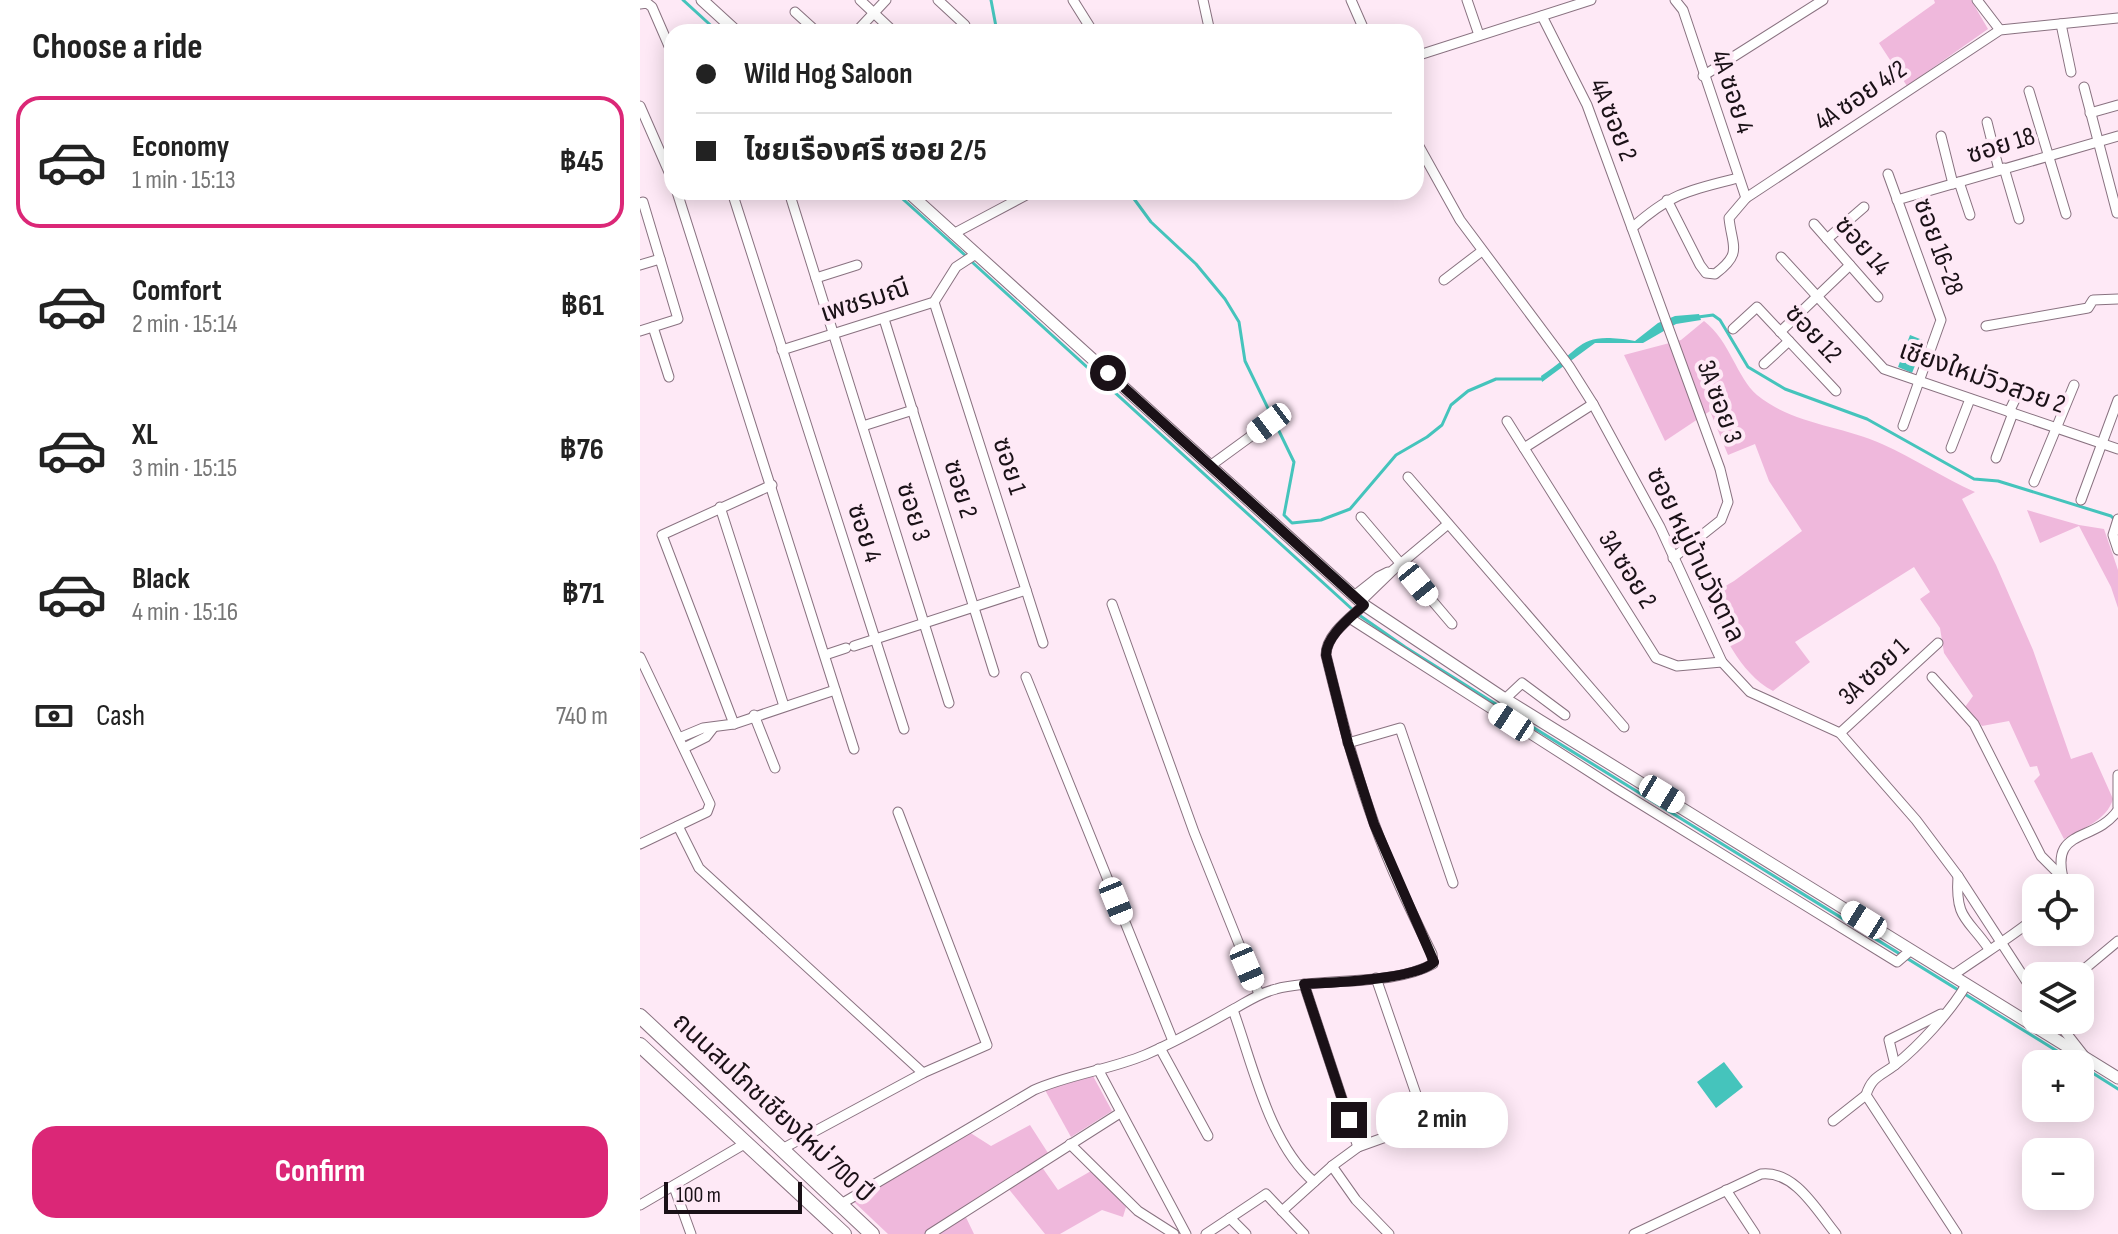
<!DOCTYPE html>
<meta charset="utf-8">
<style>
:root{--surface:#fff;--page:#f2f2f2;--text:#222;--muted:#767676;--line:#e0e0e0;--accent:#db2777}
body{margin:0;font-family:"Sofia Sans Condensed","Noto Sans Thai",sans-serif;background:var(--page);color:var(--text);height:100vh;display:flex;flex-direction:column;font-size:30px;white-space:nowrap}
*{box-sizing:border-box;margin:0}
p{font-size:26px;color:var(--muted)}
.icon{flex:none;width:44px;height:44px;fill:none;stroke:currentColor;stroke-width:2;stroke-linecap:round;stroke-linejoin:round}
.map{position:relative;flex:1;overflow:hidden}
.panel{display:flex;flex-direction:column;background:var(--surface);width:640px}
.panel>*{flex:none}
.top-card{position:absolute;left:24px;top:24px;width:760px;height:176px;border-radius:24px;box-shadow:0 4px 20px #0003;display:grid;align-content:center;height:176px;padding:0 32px;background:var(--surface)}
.controls{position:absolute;left:1382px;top:874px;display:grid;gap:16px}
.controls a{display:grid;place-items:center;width:72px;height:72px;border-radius:16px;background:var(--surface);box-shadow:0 4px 20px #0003;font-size:40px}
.scale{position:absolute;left:24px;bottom:20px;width:138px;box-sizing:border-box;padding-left:8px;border:4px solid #1a1117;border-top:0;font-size:22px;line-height:28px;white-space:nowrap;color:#1a1117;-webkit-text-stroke:6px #fee9f6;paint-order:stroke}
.end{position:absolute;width:36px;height:36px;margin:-18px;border:10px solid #1a1117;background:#fff;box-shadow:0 0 0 4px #fff}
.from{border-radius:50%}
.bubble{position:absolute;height:56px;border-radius:24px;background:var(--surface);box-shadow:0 4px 20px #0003;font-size:26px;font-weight:700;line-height:56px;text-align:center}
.car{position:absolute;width:24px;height:48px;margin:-24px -12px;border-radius:10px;box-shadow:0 0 6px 2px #0007;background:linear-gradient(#fff 24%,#345 0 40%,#fff 0 76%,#345 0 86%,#fff 0)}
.top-card b{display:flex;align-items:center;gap:28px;height:76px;font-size:30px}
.top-card b+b{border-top:2px solid var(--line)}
.top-card i{width:20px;height:20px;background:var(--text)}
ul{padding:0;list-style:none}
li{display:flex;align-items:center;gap:24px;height:132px;margin:0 16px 12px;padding:0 16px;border:4px solid transparent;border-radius:24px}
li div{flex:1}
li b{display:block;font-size:30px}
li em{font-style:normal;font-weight:700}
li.selected{border-color:var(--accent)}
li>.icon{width:72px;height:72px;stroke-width:1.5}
h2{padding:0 32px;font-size:36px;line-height:96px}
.pay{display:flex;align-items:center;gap:20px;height:88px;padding:0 32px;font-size:30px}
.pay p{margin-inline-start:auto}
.button{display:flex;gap:16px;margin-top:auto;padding:16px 32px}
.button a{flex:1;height:92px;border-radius:24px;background:var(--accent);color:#fff;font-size:32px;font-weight:700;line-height:92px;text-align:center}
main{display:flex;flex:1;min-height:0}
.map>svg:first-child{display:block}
.green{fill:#efb8dc}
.water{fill:#45c4bc}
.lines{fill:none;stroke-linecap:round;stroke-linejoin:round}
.stream{stroke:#45c4bc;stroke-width:3}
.minor-casing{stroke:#897280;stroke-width:11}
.tertiary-casing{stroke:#897280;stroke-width:13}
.primary-casing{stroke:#897280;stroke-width:16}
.minor{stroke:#fff;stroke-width:9}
.tertiary{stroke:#fff;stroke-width:11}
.primary{stroke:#fff;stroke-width:14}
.route{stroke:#1a1117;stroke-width:10}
.labels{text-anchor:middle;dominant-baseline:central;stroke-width:8;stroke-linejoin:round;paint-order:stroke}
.street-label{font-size:26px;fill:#1a1117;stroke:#fee9f6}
</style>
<main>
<section class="panel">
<h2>Choose a ride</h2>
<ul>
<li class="selected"><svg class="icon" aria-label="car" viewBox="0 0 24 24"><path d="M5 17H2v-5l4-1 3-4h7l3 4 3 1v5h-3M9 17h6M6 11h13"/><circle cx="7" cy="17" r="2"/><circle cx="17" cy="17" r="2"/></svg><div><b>Economy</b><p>1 min · 15:13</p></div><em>฿45</em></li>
<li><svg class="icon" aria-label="car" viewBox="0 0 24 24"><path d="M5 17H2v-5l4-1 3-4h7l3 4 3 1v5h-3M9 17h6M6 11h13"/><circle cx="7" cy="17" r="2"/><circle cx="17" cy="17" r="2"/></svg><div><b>Comfort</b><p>2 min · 15:14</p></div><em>฿61</em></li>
<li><svg class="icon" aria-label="car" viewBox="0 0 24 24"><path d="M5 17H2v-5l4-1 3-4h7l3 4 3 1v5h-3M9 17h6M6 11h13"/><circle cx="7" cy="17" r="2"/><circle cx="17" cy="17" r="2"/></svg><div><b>XL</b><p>3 min · 15:15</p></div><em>฿76</em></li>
<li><svg class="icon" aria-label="car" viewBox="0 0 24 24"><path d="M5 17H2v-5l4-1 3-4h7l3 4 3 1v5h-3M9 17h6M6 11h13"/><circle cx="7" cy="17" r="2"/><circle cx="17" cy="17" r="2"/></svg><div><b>Black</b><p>4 min · 15:16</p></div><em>฿71</em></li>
</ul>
<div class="pay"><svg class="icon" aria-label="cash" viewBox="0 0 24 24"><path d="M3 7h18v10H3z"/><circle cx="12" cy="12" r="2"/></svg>Cash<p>740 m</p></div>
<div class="button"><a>Confirm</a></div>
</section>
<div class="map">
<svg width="1478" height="1234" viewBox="0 0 1478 1234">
<rect width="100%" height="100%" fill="#fee9f6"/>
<!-- green -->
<g class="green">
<path d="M1294,0H1331L1348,29L1267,86L1239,43L1295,3Z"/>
<path d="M1064,321C1090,341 1097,378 1117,395C1154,425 1201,425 1242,444C1274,458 1303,478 1335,492L1322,499L1356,565L1393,650L1431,759L1452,752L1473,799C1467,820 1442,829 1424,839L1394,781L1400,775L1397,766L1390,767L1369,721L1342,726L1325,707L1333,696L1304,653L1300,628L1280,599L1290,592L1274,567L1155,642L1170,662L1133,691C1098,672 1083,631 1065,598L1094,581L1162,531L1129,481L1115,444L1088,455L1070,411L1025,441L984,355L1041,340Z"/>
<path d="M1387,510L1439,525L1464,529L1478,570V608L1471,587L1439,526L1400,543Z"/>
<path d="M453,1076L472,1111L431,1137L405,1090Z"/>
<path d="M390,1125L408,1153L397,1160L418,1190L451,1171L486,1207L483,1217L462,1210L420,1234H405L363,1182L322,1209L334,1234H248L213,1201L329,1132L351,1146Z"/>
</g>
<!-- water -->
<g class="water">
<path d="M1059,314L1061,320L1036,324L1003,343H955L902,382L901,376C945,348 936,331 995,341L1018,323L1035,316Z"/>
<path d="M1270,335L1285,341L1272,373L1258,367Z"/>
<path d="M1084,1062L1103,1087L1076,1108L1057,1082Z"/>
</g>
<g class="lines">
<!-- stream -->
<g class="stream">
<path d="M43,0L78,32"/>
<path d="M351,0L357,32"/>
<path d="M255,192L326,256"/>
<path d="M489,192L511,222L556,264L585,299L599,322L605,361L654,462L644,515L652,523L681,520L710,509L756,455L787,437L802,425L811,405L828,391L856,379H903"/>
<path d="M332,262L713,610"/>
<path d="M1058,317L1073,315L1080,320L1108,367L1145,389L1227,419L1334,479L1358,481L1471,516L1475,520"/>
<path d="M719,615L765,647L870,713L1438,1064"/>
<path d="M1440,1065L1478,1089"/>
</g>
<!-- minor casing -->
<g class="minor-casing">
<g id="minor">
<path d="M220,0L254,32"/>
<path d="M298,0L325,25"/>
<path d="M433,0L453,32"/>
<path d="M563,0L570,32"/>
<path d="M711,0L725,32"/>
<path d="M827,0L839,35"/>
<path d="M1035,0L1043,10L1106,198"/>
<path d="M1337,0L1360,30"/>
<path d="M0,4L7,3L12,7L32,53"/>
<path d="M155,12L177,32"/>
<path d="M902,16L947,105L1080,469L1088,502L1081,520L1033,558"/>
<path d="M1421,24L1431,72"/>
<path d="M216,32L246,0"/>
<path d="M776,56L951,0"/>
<path d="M1063,76L1183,0"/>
<path d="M1444,87L1477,213"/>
<path d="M1389,91L1426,214"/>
<path d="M0,106L32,179"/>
<path d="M1450,113L1478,105"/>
<path d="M1347,122L1359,170"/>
<path d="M1301,136L1313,184"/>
<path d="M776,141L820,220L929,366L953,404L1020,527L1082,662L1110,692L1200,733L1276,820L1318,876L1396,996"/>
<path d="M1364,168L1379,219"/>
<path d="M1248,174L1301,320L1263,426"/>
<path d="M1319,182L1330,215"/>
<path d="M37,192L214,749"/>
<path d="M92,192L264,729"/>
<path d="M149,192L309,703"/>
<path d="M1027,200L1060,265L1066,273L1075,274C1103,253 1092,247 1089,218L1106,198L1360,30L1478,18"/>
<path d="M1257,200L1478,136"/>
<path d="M0,203L3,202L38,319L0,331"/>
<path d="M1174,224L1238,297"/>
<path d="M992,228C1031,193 1049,190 1098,178"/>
<path d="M313,234L392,192"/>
<path d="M1187,239L1224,207"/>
<path d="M1141,257L1244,369L1478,449"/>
<path d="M0,265L20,259"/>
<path d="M176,278L217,265"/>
<path d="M804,280L842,251"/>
<path d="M294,302L403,643"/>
<path d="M244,319L354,672"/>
<path d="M1346,326L1448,308L1453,300L1478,299"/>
<path d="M13,327L29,377"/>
<path d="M1093,329L1117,307L1196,391"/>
<path d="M1140,332L1210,265"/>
<path d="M142,350L294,302L316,267L336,254"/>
<path d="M1124,364L1149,341"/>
<path d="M1369,412L1381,387"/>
<path d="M867,421L1016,658L1037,666L1082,662"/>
<path d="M223,426L273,410"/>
<path d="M884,448L953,404"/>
<path d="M1311,448L1330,399"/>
<path d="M1356,458L1373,413"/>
<path d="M570,466L629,423"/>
<path d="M768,477L984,727"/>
<path d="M1394,482L1434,385"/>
<path d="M1441,500L1478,400"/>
<path d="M80,507L144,706"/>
<path d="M721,517L812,624"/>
<path d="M1478,519L1473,535L1478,550"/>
<path d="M714,596L738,577L748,572"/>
<path d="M720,602L752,571L808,524"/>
<path d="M472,604L554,832L619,994"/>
<path d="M711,619L978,790L1257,962L1271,950"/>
<path d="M214,646L386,590"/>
<path d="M185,655L206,648"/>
<path d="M0,657L70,804L67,812L0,844"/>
<path d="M386,677L533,1041"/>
<path d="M1292,677L1334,724L1401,856L1422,877"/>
<path d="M865,699L882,683L925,715"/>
<path d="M114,715L135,768"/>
<path d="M94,724L22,535L132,485"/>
<path d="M1200,733L1298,643"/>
<path d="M39,738L63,728L94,724L195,690"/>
<path d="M708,743L760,728L813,883"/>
<path d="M44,748L66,737L73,728"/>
<path d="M1478,775V807"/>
<path d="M38,826L59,868L283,1073"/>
<path d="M1318,876C1315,920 1328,918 1349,949"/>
<path d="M1426,888C1405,825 1454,845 1478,810"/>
<path d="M1312,976C1340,956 1369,939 1396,917"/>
<path d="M1436,976L1478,941"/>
<path d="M736,978L786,1123"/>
<path d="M664,984L718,1147"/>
<path d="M593,1010C613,1065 629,1143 674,1182"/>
<path d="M1416,1020L1445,1057"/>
<path d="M520,1048L568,1136"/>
<path d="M1255,1065L1249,1040L1301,1014"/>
<path d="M458,1069L546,1234"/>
<path d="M1193,1121L1226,1095"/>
<path d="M430,1144L498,1211L534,1234"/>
<path d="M142,1149L283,1073L347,1045L258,812"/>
<path d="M692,1166L716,1200L749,1234"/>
<path d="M34,1187L51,1234"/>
<path d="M1086,1190L1115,1234"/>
<path d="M201,1204L394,1090C430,1074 469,1070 505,1055C535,1042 564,1026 592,1010C607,1002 619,993 636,989C682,977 751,987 793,964L792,954C771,911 750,868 734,823C714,768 700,712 686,655C686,635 710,618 724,605"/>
<path d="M0,1205L106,1143"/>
<path d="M642,1211L692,1166L718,1147L821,1110"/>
<path d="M590,1218L606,1234"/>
<path d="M290,1234L480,1113"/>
<path d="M566,1234L626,1194L664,1234"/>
<path d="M994,1234L1121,1174C1155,1170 1177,1211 1196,1234"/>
<path d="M1317,1234L1226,1095C1232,1076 1241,1076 1255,1065C1279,1046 1311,1011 1326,985"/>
</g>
</g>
<!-- tertiary casing -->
<g class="tertiary-casing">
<g id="tertiary">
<path d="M62,0L97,32"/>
<path d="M268,192L724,605L865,699L1478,1078"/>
</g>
</g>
<!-- primary casing -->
<g class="primary-casing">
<g id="primary">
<path d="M0,1016L232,1234"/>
<path d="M0,1045L204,1234"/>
</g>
</g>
<!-- minor -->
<use href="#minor" class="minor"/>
<!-- tertiary -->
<use href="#tertiary" class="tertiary"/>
<!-- primary -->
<use href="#primary" class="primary"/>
</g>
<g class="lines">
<!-- route -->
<path class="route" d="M468,373L724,605C710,618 686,636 686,655L708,743L734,824L794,962C777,979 691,983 664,984L709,1120"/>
</g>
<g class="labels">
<!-- street labels -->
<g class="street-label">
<text transform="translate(1092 92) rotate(72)">4A ซอย 4</text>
<text transform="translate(1221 96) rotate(-34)">4A ซอย 4/2</text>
<text transform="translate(973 120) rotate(68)">4A ซอย 2</text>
<text transform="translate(1361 146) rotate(-17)">ซอย 18</text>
<text transform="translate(1222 246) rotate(49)">ซอย 14</text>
<text transform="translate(1298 247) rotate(70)">ซอย 16-28</text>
<text transform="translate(225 301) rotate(-18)">เพชรมณี</text>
<text transform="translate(1173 334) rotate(47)">ซอย 12</text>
<text transform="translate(1342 378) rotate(19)">เชียงใหม่วิวสวย 2</text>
<text transform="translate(1079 402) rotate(70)">3A ซอย 3</text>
<text transform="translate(369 466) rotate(72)">ซอย 1</text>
<text transform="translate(320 489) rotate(73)">ซอย 2</text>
<text transform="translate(273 512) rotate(73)">ซอย 3</text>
<text transform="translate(224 533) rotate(72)">ซอย 4</text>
<text transform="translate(1055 555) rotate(64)">ซอย หมู่บ้านวังตาล</text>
<text transform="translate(987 570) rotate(58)">3A ซอย 2</text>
<text transform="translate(1234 672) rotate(-43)">3A ซอย 1</text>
<text transform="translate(133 1108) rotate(43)">ถนนสมโภชเชียงใหม่ 700 ปี</text>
</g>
</g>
</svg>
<div class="controls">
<a><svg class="icon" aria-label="locate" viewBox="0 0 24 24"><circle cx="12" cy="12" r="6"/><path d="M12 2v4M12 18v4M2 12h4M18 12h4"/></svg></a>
<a><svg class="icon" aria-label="layers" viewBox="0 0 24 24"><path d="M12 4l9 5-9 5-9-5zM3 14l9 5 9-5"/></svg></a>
<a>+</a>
<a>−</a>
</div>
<div class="scale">100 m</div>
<i class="end from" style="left:468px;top:373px"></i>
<i class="end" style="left:709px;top:1120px"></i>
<div class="bubble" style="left:736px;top:1092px;width:132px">2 min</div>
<i class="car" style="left:629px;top:423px;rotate:233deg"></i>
<i class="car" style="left:778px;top:584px;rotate:141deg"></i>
<i class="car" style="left:871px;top:722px;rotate:303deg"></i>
<i class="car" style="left:1022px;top:794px;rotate:121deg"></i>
<i class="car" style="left:476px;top:901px;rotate:158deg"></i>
<i class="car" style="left:1224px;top:920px;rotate:302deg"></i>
<i class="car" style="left:607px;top:967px;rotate:157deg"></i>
<div class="top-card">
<b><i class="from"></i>Wild Hog Saloon</b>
<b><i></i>ไชยเรืองศรี ซอย 2/5</b>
</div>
</div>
</main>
